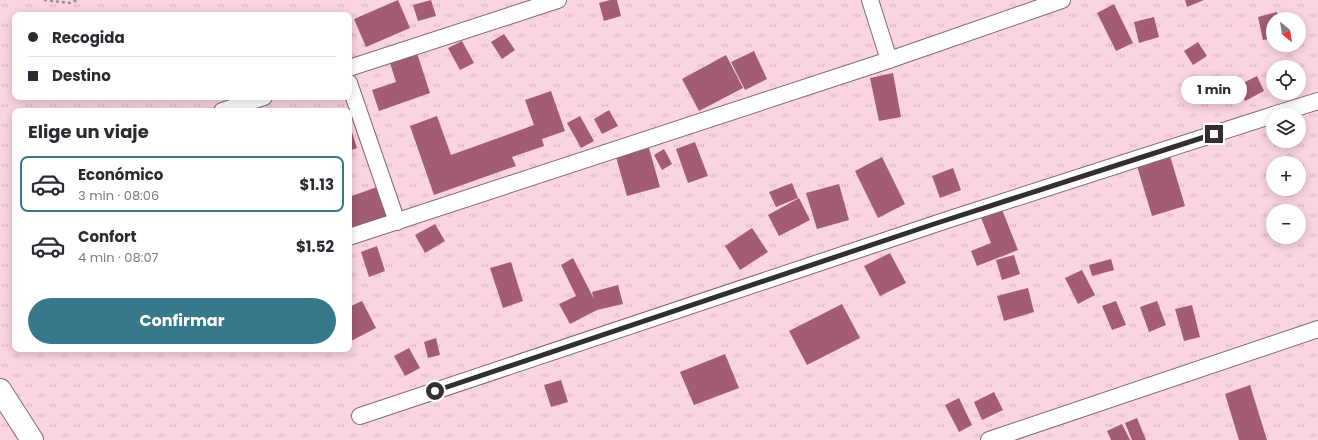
<!DOCTYPE html>
<html lang="es">
<meta charset="utf-8">
<style>
:root{--surface:#fff;--page:#f2f2f3;--text:#2b2b33;--muted:#7c7c81;--line:#e1e1e2;--accent:#37788b}
body{margin:0;font-family:Poppins,sans-serif;background:var(--page);color:var(--text);height:100vh;display:flex;flex-direction:column;font-size:15px;white-space:nowrap}
*{box-sizing:border-box;margin:0}
p{font-size:13px;color:var(--muted)}
.icon{flex:none;width:22px;height:22px;fill:none;stroke:currentColor;stroke-width:2;stroke-linecap:round;stroke-linejoin:round}
.map{position:relative;flex:1;overflow:hidden}
.panel{position:absolute;left:12px;top:108px;width:340px;height:244px;display:flex;flex-direction:column;background:var(--surface);border-radius:8px;box-shadow:0 2px 10px #0003}
.panel>*{flex:none}
.top-card{position:absolute;left:12px;top:12px;width:340px;height:88px;border-radius:8px;box-shadow:0 2px 10px #0003;display:grid;align-content:center;height:88px;padding:0 16px;background:var(--surface)}
.needle{width:26px;rotate:150deg}
.tools{position:absolute;left:1266px;top:12px;display:grid;gap:8px}
.tools a{display:grid;place-items:center;width:40px;height:40px;border-radius:50%;background:var(--surface);box-shadow:0 2px 10px #0003;font-size:20px}
.end{position:absolute;width:18px;height:18px;margin:-9px;border:5px solid #362d30;background:#fff;box-shadow:0 0 0 2px #fff}
.from{border-radius:50%}
.bubble{position:absolute;height:28px;border-radius:14px;background:var(--surface);box-shadow:0 2px 10px #0003;font-size:13px;font-weight:700;line-height:28px;text-align:center}
.top-card b{display:flex;align-items:center;gap:14px;height:38px;font-size:15px}
.top-card b+b{border-top:1px solid var(--line)}
.top-card i{width:10px;height:10px;background:var(--text)}
ul{padding:0;list-style:none}
li{display:flex;align-items:center;gap:12px;height:56px;margin:0 8px 6px;padding:0 8px;border:2px solid transparent;border-radius:8px}
li div{flex:1}
li b{display:block;font-size:15px}
li em{font-style:normal;font-weight:700}
li.selected{border-color:var(--accent)}
li>.icon{width:36px;height:36px;stroke-width:1.5}
h2{padding:0 16px;font-size:18px;line-height:48px}
.primary-button{display:flex;gap:8px;margin-top:auto;padding:8px 16px}
.primary-button a{flex:1;height:46px;border-radius:24px;background:var(--accent);color:#fff;font-size:16px;font-weight:700;line-height:46px;text-align:center}
.map>svg:first-child{display:block}
.park{fill:url(#park-tufts);fill-rule:evenodd}
.building{fill:#a25d75}
.lines{fill:none;stroke-linecap:round;stroke-linejoin:round}
.street-casing{stroke:#806b71;stroke-width:18}
.secondary-casing{stroke:#806b71;stroke-width:24}
.path{stroke:#9a8e92;stroke-width:2.5;stroke-dasharray:3 3;stroke-linecap:butt}
.street{stroke:#fff;stroke-width:16}
.secondary{stroke:#fff;stroke-width:22}
.route{stroke:#362d30;stroke-width:5}
</style>
<div class="map">
<svg width="1318" height="440" viewBox="0 0 1318 440">
<defs>
<pattern id="park-tufts" width="24" height="20" patternUnits="userSpaceOnUse"><rect width="24" height="20" fill="#fad4df"/><path d="M3 7l-1-3M5 7V3M7 7l1-3M15 17l-1-3M17 17v-4M19 17l1-3" fill="none" stroke="#d7b6c0"/></pattern>
</defs>
<rect width="100%" height="100%" fill="#fcedf2"/>
<!-- park -->
<path class="park" d="M0,0H1318V440H0ZM15,15H349V97H15ZM1273,19H1299V45H1273ZM1273,67H1299V93H1273ZM15,111H349V349H15ZM1273,115H1299V141H1273ZM1273,163H1299V189H1273ZM1273,211H1299V237H1273Z"/>
<!-- building -->
<g class="building">
<path d="M398,0L410,28L366,47L354,19Z"/>
<path d="M431,0L436,16L418,21L413,5Z"/>
<path d="M610,0H617L621,16L604,21L599,3Z"/>
<path d="M1185,0H1204L1187,7Z"/>
<path d="M1114,4L1133,43L1116,51L1097,13Z"/>
<path d="M1277,12L1279,19H1273V38L1263,40L1258,17Z"/>
<path d="M1154,17L1159,37L1139,43L1134,22Z"/>
<path d="M504,34L515,50L502,59L491,42Z"/>
<path d="M462,41L474,63L460,70L448,48Z"/>
<path d="M1198,42L1207,56L1193,65L1184,51Z"/>
<path d="M754,51L767,79L745,90L731,62Z"/>
<path d="M417,53L430,93L379,111L372,90L396,82L390,63Z"/>
<path d="M726,55L743,88L699,111L682,79Z"/>
<path d="M893,73L901,117L879,121L870,78Z"/>
<path d="M1257,76L1264,91L1245,101L1237,86Z"/>
<path d="M551,91L565,131L542,139L544,146L512,157L516,166L434,195L410,126L437,116L451,155L534,125L525,100Z"/>
<path d="M609,110L618,126L602,134L594,119Z"/>
<path d="M580,116L594,141L581,148L567,123Z"/>
<path d="M349,123L357,148L349,151Z"/>
<path d="M695,142L708,176L688,183L676,149Z"/>
<path d="M649,148L660,187L627,196L616,157Z"/>
<path d="M664,149L672,164L662,170L654,155Z"/>
<path d="M1170,156L1185,206L1152,216L1137,166Z"/>
<path d="M882,157L905,204L878,218L855,171Z"/>
<path d="M953,168L961,190L940,198L932,176Z"/>
<path d="M792,183L798,198L776,207L769,192Z"/>
<path d="M839,184L849,220L817,229L806,193Z"/>
<path d="M377,187L387,217L349,231V197Z"/>
<path d="M799,198L810,220L779,236L768,215Z"/>
<path d="M1001,207L1018,250L977,266L971,251L991,243L980,215Z"/>
<path d="M435,224L445,241L425,253L415,235Z"/>
<path d="M752,228L768,252L740,270L725,246Z"/>
<path d="M377,246L385,271L369,277L361,252Z"/>
<path d="M890,253L906,283L880,296L864,266Z"/>
<path d="M1014,255L1020,274L1002,280L996,260Z"/>
<path d="M573,258L594,299L592,292L618,285L623,304L597,310L570,324L559,304L576,296L561,265Z"/>
<path d="M1111,259L1114,270L1092,276L1089,265Z"/>
<path d="M511,262L523,301L503,308L490,268Z"/>
<path d="M1082,270L1095,295L1078,304L1065,278Z"/>
<path d="M1028,288L1034,312L1004,321L997,296Z"/>
<path d="M362,301L376,328L349,342V307Z"/>
<path d="M1116,301L1126,325L1112,330L1102,306Z"/>
<path d="M1157,301L1166,325L1149,332L1140,307Z"/>
<path d="M842,304L860,338L807,365L789,331Z"/>
<path d="M1192,305L1200,337L1184,341L1175,309Z"/>
<path d="M436,338L440,355L428,358L424,342Z"/>
<path d="M409,348L420,368L405,376L394,356Z"/>
<path d="M725,354L739,388L694,405L680,372Z"/>
<path d="M561,380L568,402L551,407L544,385Z"/>
<path d="M1250,385L1267,440H1239L1225,394Z"/>
<path d="M994,392L1003,410L982,420L974,402Z"/>
<path d="M959,398L972,425L959,432L945,405Z"/>
<path d="M1137,418L1146,440H1132L1125,423Z"/>
<path d="M1122,424L1130,440H1111L1107,431Z"/>
</g>
<g class="lines">
<!-- street casing -->
<g class="street-casing">
<g id="street">
<path d="M870,0L889,60"/>
<path d="M349,68L558,0"/>
<path d="M349,83L397,222"/>
<path d="M222,111L264,97"/>
<path d="M1273,115L1318,101"/>
<path d="M349,237L889,60L1062,0"/>
<path d="M360,416L950,219L1273,115"/>
<path d="M989,440L1318,329"/>
</g>
</g>
<!-- secondary casing -->
<g class="secondary-casing">
<path id="secondary" d="M0,390L32,440"/>
</g>
<!-- path -->
<path class="path" d="M44,0L70,3L77,0"/>
<!-- street -->
<use href="#street" class="street"/>
<!-- secondary -->
<use href="#secondary" class="secondary"/>
</g>
<g class="lines">
<!-- route -->
<path class="route" d="M435,391L934,224L1214,134"/>
</g>
</svg>
<div class="tools">
<a><svg class="needle" viewBox="-14 -14 28 28"><path d="M0-13l5 13h-10z" fill="#e53935"/><path d="M0 13l5-13h-10z" fill="#7c7c81"/></svg></a>
<a><svg class="icon" aria-label="locate" viewBox="0 0 24 24"><circle cx="12" cy="12" r="6"/><path d="M12 2v4M12 18v4M2 12h4M18 12h4"/></svg></a>
<a><svg class="icon" aria-label="layers" viewBox="0 0 24 24"><path d="M12 4l9 5-9 5-9-5zM3 14l9 5 9-5"/></svg></a>
<a>+</a>
<a>−</a>
</div>
<i class="end from" style="left:435px;top:391px"></i>
<i class="end" style="left:1214px;top:134px"></i>
<div class="bubble" style="left:1181px;top:76px;width:66px">1 min</div>
<div class="top-card">
<b><i class="from"></i>Recogida</b>
<b><i></i>Destino</b>
</div>
<section class="panel">
<h2>Elige un viaje</h2>
<ul>
<li class="selected"><svg class="icon" aria-label="car" viewBox="0 0 24 24"><path d="M5 17H2v-5l4-1 3-4h7l3 4 3 1v5h-3M9 17h6M6 11h13"/><circle cx="7" cy="17" r="2"/><circle cx="17" cy="17" r="2"/></svg><div><b>Económico</b><p>3 min · 08:06</p></div><em>$1.13</em></li>
<li><svg class="icon" aria-label="car" viewBox="0 0 24 24"><path d="M5 17H2v-5l4-1 3-4h7l3 4 3 1v5h-3M9 17h6M6 11h13"/><circle cx="7" cy="17" r="2"/><circle cx="17" cy="17" r="2"/></svg><div><b>Confort</b><p>4 min · 08:07</p></div><em>$1.52</em></li>
</ul>
<div class="primary-button"><a>Confirmar</a></div>
</section>
</div>
